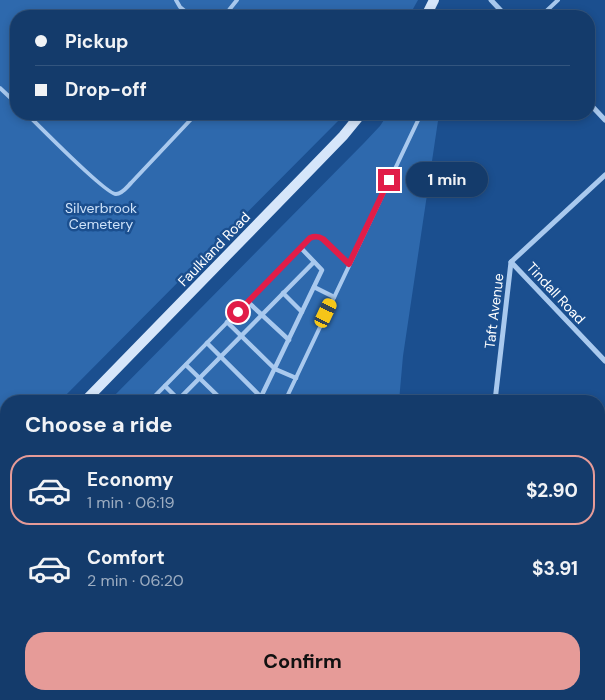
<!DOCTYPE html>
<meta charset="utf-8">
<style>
:root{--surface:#143b6b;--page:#214673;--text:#f1f3f6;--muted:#9dadc1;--line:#33557e;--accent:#e69b98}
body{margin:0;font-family:"DM Sans",sans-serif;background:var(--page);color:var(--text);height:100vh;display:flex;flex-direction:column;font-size:19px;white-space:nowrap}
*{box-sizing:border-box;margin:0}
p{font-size:16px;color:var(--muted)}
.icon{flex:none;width:28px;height:28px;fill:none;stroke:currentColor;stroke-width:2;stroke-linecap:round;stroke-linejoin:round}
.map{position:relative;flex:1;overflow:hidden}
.sheet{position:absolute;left:0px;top:395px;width:605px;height:305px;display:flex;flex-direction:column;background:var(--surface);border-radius:20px 20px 0 0;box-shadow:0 2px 8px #0003,0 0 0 1px var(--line)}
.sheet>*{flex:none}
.hud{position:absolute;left:10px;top:10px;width:585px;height:110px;border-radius:20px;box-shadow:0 2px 8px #0003,0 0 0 1px var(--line);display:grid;align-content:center;height:110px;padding:0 25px;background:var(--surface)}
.end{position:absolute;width:22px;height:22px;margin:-11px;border:6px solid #e11d48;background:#fff;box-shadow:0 0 0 2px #fff}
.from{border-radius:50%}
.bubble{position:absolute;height:35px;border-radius:18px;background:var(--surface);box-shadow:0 2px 8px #0003,0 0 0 1px var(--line);font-size:16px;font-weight:700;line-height:35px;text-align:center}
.car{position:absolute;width:15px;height:30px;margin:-15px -8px;border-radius:6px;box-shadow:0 0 4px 1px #0007;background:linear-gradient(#f5c518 24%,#345 0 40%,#f5c518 0 76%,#345 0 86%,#f5c518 0)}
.hud b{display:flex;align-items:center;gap:18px;height:48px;font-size:19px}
.hud b+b{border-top:1px solid var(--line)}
.hud i{width:12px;height:12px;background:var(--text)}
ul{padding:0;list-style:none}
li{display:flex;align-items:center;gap:15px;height:70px;margin:0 10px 8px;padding:0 15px;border:2px solid transparent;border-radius:20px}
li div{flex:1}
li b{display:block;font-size:19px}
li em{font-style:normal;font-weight:700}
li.selected{border-color:var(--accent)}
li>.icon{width:45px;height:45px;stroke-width:1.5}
h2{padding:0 25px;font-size:22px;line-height:60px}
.button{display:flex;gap:10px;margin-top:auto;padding:10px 25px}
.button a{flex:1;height:58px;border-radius:20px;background:var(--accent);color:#111;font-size:20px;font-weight:700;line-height:58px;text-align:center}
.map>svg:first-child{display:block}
.green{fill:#2e69ad}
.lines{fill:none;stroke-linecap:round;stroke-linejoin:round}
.service{stroke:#a9c9ee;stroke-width:4}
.pedestrian{stroke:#a9c9ee;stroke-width:4.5}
.minor{stroke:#a9c9ee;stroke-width:5}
.secondary{stroke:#d6e6fa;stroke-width:10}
.rail-casing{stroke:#fff;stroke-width:5.5}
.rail{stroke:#1b4f8f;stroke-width:4;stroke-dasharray:11;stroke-linecap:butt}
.route{stroke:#e11d48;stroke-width:6}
.labels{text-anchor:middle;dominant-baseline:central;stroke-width:5;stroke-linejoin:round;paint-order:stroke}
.park-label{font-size:14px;fill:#cfe3fa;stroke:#1b4f8f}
.street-label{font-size:14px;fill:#fff;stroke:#1b4f8f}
</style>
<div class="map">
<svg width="605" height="700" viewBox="0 0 605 700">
<rect width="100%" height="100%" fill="#1b4f8f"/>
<!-- green -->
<g class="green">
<path d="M0,0H418L409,16H16V114H343L340,119L60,401H6V454L0,459Z"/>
<path d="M388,114H439L403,356L399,401H109L364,143L380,126Z"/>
<path d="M6,501V643L0,641V506Z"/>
</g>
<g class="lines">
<!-- service -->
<g class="service">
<path d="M176,0L180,7L191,16"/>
<path d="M221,16L229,10L237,0"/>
<path d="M541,16L558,0"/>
<path d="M0,88L16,103"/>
<path d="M27,114C38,125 107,195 116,194C122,194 127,187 131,183L196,114"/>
<path d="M150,401L310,238C315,236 318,236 323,239L349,264"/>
<path d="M285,401L421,114"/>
</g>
<!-- pedestrian -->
<g class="pedestrian">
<path d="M314,287L334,297"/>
<path d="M283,293L302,312"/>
<path d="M248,302L289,340"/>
<path d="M227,322L275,369L296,378"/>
<path d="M207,343L261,397"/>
<path d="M186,365L223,401"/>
<path d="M165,386L179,400"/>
<path d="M177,401L314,262"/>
<path d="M259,401L322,270L301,248"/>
</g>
<!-- minor -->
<g class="minor">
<path d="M491,0L506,16"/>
<path d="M589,103L605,120"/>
<path d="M511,262L605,361"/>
<path d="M495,401L511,262L605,175"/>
</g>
<!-- secondary -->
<g class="secondary">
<path d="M426,16L434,0"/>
<path d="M85,401L311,169L343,136L361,114"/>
<path d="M0,479L6,473"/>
</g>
<!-- rail casing -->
<g class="rail-casing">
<g id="rail">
<path d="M0,667L6,668"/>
<path d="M105,694L134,700"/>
</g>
</g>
<!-- rail -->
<use href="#rail" class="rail"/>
</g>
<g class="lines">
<!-- route -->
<path class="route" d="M238,312L310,238C315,236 318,236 323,239L349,264L389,180"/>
</g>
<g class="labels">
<!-- park labels -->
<g class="park-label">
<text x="101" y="208">Silverbrook<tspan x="101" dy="16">Cemetery</tspan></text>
</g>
<!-- street labels -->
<g class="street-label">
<text transform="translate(214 249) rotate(-46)">Faulkland Road</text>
<text transform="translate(556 293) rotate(47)">Tindall Road</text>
<text transform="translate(494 311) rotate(-83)">Taft Avenue</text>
</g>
</g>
</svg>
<i class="end from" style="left:238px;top:312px"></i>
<i class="end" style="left:389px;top:180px"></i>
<div class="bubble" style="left:406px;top:162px;width:82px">1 min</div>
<i class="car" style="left:326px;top:313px;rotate:25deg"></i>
<div class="hud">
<b><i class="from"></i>Pickup</b>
<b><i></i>Drop-off</b>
</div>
<section class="sheet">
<h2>Choose a ride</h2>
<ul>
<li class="selected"><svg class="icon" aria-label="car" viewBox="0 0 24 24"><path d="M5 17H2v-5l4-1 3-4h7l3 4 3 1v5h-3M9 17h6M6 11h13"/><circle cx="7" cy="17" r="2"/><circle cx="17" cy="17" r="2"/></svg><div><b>Economy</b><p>1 min · 06:19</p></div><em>$2.90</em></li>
<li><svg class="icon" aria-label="car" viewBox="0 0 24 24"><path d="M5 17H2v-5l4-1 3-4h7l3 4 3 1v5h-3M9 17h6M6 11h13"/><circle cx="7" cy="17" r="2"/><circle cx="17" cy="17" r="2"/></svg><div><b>Comfort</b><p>2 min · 06:20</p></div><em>$3.91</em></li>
</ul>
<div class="button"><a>Confirm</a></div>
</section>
</div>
